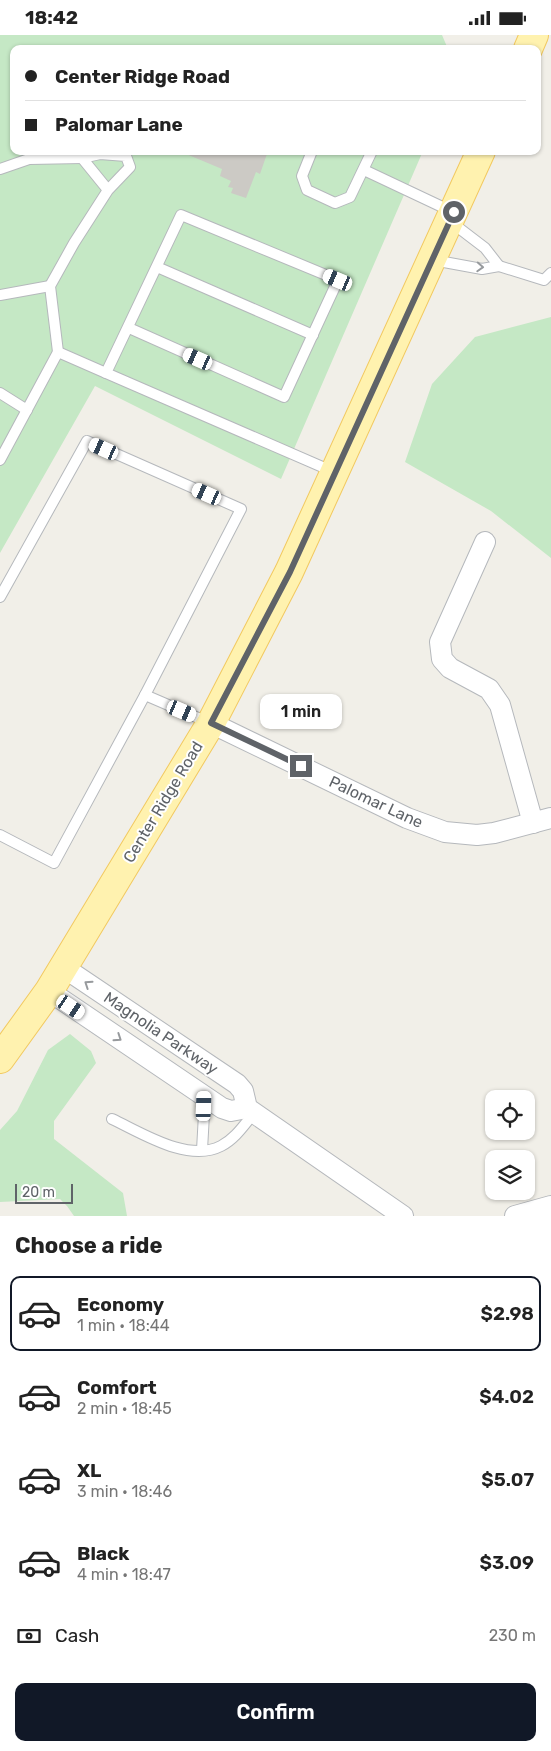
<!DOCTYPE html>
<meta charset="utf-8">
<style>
:root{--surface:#fff;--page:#f6f6f6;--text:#222;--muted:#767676;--line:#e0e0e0;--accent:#111827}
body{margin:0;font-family:Rubik,sans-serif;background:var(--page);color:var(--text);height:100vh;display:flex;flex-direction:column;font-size:19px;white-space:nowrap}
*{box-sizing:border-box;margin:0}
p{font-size:16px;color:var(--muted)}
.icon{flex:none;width:28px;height:28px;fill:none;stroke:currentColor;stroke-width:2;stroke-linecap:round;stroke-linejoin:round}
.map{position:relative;height:1181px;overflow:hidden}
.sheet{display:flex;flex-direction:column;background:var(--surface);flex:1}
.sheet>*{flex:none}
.banner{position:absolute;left:10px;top:10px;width:531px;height:110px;border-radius:10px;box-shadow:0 1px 4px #0004;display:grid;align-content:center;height:110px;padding:0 15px;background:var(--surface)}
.tools{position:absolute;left:485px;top:1055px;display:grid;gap:10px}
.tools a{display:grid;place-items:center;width:50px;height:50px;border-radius:10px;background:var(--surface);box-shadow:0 1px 4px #0004;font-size:25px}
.scale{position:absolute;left:15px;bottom:12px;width:58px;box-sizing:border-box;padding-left:5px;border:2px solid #5f6368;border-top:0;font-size:14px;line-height:18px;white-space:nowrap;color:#5f6368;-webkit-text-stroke:4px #fff;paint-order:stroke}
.end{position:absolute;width:22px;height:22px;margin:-11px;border:6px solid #5f6368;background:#fff;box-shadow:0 0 0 2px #fff}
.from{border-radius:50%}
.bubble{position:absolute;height:35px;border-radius:10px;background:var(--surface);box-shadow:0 1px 4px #0004;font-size:16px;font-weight:600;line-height:35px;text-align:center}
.car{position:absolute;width:15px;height:30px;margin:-15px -8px;border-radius:6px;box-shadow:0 0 4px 1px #0007;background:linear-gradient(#fff 24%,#345 0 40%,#fff 0 76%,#345 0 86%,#fff 0)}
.banner b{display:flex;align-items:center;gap:18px;height:48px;font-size:19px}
.banner b+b{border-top:1px solid var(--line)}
.banner i{width:12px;height:12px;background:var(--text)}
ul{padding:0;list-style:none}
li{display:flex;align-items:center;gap:15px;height:75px;margin:0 10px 8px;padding:0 5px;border:2px solid transparent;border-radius:10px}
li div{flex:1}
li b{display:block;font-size:19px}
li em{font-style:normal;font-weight:600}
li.on{border-color:var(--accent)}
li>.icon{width:45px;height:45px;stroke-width:1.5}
h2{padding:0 15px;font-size:22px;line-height:60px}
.pay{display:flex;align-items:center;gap:12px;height:55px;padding:0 15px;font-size:19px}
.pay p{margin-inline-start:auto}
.action{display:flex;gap:10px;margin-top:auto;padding:10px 15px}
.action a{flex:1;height:58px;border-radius:10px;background:var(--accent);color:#fff;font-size:20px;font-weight:600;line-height:58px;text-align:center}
.status{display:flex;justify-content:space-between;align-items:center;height:35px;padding:0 25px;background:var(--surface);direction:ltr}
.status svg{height:14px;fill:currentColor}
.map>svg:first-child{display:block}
.green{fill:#c5e8c5}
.building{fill:#cccac5}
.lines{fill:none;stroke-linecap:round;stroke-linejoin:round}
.lane-casing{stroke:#b5b8bc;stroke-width:12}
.street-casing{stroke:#b5b8bc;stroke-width:22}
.primary-casing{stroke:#f2c960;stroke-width:30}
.lane{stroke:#fff;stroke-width:10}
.street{stroke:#fff;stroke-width:20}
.primary{stroke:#fff2af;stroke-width:28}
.oneway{stroke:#979a9d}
.route{stroke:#5f6368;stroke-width:6}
.labels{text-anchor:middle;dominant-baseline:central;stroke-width:4;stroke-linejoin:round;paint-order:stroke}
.street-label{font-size:16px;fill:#5f6368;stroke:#fff}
</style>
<div class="status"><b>18:42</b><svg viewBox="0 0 49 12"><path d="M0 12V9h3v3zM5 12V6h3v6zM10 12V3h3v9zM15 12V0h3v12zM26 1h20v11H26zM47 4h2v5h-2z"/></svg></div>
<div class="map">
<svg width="551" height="1181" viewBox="0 0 551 1181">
<rect width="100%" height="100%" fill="#f1efe8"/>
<!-- green -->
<g class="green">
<path d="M0,0H442L448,14H14V116H423L281,444L95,351L0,518Z"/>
<path d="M551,282V523L491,476L405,427L432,349L475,302Z"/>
<path d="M70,999L91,1016L96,1028L54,1086V1104L123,1158L127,1181H74L67,1171L60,1164L0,1167V1095L17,1076L48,1015Z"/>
</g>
<!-- building -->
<path class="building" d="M179,116H268L260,139L256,137L246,163L231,158L233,153L228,152L231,146L220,141L222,134Z"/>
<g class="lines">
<!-- lane casing -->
<g class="lane-casing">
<g id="lane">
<path d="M312,116L302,141L307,155L335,168L350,162L372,116"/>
<path d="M0,134L29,124L82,123"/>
<path d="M364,135L453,177"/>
<path d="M433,225L482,234L499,231L485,213L451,187"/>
<path d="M499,231L544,245L551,238"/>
<path d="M157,232L313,300"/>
<path d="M0,260L50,251"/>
<path d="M129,293L284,362L338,245L181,180L106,338L334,437"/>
<path d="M58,317L50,251L74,208L108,155L130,132L126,121L100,119L82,123L108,155"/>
<path d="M0,358L27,375"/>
<path d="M0,425L58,317L106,338"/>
<path d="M0,562L87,406L241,474L145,660L54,828L0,800"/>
<path d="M145,660L210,688"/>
<path d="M112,1084C142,1098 188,1128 221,1111C235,1104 244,1090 254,1078"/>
<path d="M202,1115L205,1061"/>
</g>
</g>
<!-- street casing -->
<g class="street-casing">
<g id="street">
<path d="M485,507L440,607L442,624L450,633L489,654L500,670L533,788"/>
<path d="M211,688L407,783L445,797L477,800L494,798L551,783"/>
<path d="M63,932L237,1049L243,1056L247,1073L403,1181"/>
<path d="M49,956L222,1073L231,1076L247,1073"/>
<path d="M515,1181L551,1171"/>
</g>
</g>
<!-- primary casing -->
<g class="primary-casing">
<g id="primary">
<path d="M528,14L534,0"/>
<path d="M0,1024L49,956L211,688L289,537L481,116"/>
</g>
</g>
<!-- lane -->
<use href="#lane" class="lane"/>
<!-- street -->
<use href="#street" class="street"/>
<!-- primary -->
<use href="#primary" class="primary"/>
</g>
<!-- one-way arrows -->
<defs><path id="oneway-chevron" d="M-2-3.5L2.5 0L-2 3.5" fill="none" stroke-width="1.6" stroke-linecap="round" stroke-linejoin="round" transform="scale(1.25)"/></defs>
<g class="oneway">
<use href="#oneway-chevron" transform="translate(480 232) rotate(3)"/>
<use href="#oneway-chevron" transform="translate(88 949) rotate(-146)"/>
<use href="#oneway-chevron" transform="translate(118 1003) rotate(34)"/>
</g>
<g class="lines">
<!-- route -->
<path class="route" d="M301,731L211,688L290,537L454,177"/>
</g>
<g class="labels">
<!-- street labels -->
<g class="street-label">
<text transform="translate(163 767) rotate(-59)">Center Ridge Road</text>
<text transform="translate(376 767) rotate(25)">Palomar Lane</text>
<text transform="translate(161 998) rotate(34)">Magnolia Parkway</text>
</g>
</g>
</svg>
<div class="tools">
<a><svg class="icon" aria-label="locate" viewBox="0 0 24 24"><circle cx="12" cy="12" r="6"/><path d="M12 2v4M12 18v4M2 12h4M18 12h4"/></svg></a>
<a><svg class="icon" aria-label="layers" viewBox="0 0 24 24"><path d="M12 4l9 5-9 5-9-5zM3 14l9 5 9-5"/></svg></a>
</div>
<div class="scale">20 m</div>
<i class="end from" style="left:454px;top:177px"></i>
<i class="end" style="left:301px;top:731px"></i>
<div class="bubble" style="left:260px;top:659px;width:82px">1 min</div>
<i class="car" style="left:338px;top:245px;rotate:293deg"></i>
<i class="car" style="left:198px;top:324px;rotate:294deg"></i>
<i class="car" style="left:104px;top:414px;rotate:294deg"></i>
<i class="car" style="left:207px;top:459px;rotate:294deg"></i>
<i class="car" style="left:182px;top:676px;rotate:113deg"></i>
<i class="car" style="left:71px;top:972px;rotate:124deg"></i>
<i class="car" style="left:204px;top:1071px;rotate:2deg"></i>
<div class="banner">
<b><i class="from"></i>Center Ridge Road</b>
<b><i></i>Palomar Lane</b>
</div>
</div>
<section class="sheet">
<h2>Choose a ride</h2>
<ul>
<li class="on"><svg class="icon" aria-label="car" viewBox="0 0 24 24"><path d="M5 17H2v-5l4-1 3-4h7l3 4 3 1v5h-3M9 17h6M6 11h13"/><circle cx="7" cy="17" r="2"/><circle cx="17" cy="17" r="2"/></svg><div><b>Economy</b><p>1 min · 18:44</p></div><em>$2.98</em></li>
<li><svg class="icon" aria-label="car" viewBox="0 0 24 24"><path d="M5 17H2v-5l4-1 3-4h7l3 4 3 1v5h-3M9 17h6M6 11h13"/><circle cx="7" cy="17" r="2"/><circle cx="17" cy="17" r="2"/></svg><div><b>Comfort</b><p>2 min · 18:45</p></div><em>$4.02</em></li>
<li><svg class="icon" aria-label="car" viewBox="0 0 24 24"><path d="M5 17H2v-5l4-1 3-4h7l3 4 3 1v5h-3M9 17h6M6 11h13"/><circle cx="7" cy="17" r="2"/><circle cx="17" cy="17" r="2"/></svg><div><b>XL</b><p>3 min · 18:46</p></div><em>$5.07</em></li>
<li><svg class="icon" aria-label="car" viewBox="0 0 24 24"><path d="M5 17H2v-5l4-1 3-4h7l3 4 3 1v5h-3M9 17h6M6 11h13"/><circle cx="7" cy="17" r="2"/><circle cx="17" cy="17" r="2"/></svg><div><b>Black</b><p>4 min · 18:47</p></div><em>$3.09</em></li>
</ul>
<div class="pay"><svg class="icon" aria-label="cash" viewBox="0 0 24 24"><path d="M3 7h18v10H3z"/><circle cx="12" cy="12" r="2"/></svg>Cash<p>230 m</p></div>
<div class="action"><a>Confirm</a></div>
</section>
